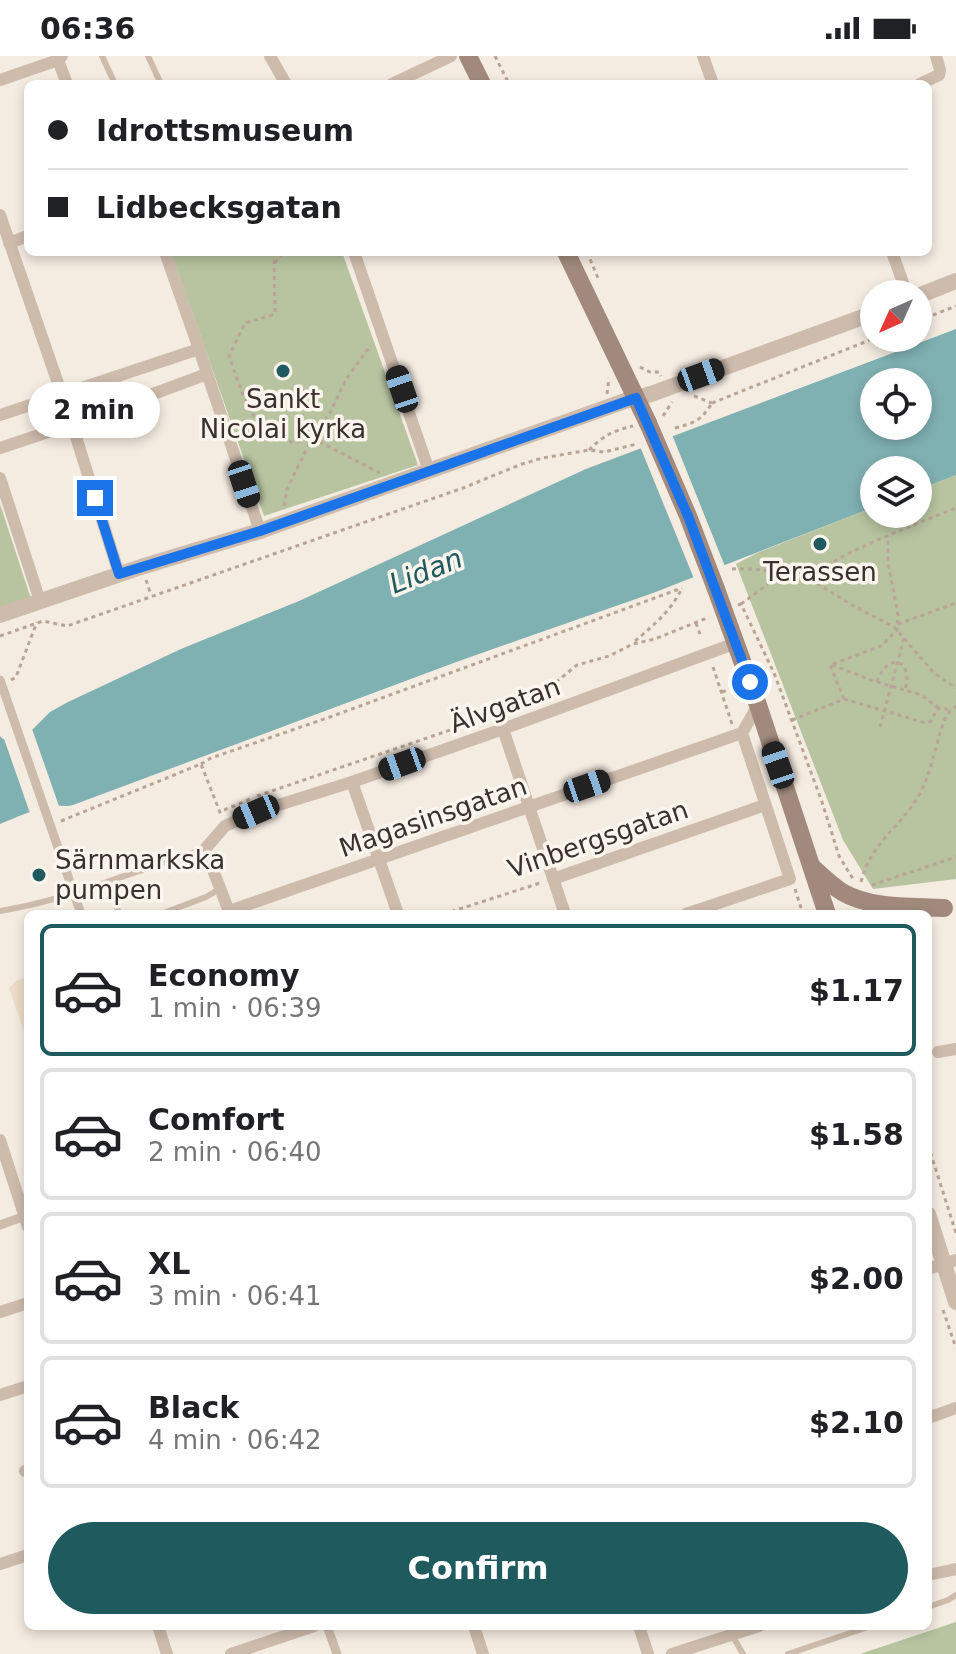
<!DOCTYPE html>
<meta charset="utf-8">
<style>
:root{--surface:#fff;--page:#f6f6f6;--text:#202124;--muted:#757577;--line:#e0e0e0;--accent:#1f5a5e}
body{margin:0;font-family:"DejaVu Sans",sans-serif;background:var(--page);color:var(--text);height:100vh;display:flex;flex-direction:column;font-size:30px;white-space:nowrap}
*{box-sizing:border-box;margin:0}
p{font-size:26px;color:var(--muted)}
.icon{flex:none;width:44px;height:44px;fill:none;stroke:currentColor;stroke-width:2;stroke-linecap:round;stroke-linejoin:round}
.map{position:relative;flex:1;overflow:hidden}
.details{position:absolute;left:24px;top:854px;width:908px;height:720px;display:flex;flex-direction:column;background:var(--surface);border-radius:12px;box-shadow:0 4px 12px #0003}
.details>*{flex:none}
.hud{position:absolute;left:24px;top:24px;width:908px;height:176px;border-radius:12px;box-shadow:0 4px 12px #0003;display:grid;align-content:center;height:176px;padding:0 24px;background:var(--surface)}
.needle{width:52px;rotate:225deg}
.buttons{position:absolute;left:860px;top:224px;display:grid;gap:16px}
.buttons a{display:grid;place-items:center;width:72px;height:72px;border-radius:50%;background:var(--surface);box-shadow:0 4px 12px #0003;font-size:40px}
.end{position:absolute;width:36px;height:36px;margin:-18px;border:10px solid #1a73e8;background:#fff;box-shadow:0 0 0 4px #fff}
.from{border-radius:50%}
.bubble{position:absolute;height:56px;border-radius:28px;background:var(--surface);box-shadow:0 4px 12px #0003;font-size:26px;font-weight:700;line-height:56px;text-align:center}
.car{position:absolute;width:24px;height:48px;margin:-24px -12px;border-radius:10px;box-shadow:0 0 6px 2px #0007;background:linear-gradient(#222 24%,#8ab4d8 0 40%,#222 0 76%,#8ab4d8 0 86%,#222 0)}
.hud b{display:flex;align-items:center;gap:28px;height:76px;font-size:30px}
.hud b+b{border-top:2px solid var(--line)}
.hud i{width:20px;height:20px;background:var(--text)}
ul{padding:14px 0 0;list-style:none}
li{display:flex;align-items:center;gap:24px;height:132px;margin:0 16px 12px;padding:0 8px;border:4px solid var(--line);border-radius:12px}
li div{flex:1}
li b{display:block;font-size:30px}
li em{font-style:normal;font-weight:700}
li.current{border-color:var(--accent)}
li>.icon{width:72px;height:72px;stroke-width:1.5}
.action{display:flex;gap:16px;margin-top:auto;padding:16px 24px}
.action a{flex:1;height:92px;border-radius:48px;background:var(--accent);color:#fff;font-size:32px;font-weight:700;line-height:92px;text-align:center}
.status{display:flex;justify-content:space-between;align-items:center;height:56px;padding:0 40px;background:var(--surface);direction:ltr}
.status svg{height:22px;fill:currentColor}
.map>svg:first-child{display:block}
.green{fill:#b8c4a0}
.plaza{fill:#ecdcc8}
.water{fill:#7fb0b2;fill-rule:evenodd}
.pier{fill:#f4ebe1}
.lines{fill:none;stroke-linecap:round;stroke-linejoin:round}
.path{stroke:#b9a596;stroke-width:3;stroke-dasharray:4 4;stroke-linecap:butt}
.service{stroke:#cdbbac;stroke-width:6}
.pedestrian{stroke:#cdbbac;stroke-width:9}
.minor{stroke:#cdbbac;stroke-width:12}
.tertiary{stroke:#cdbbac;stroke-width:16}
.secondary{stroke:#a18a7d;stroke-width:18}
.secondary-bridge{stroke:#a18a7d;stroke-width:18}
.route{stroke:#1a73e8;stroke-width:10}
.poi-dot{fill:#1f5a5e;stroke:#fbf5ee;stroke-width:3}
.labels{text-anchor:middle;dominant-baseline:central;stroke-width:7;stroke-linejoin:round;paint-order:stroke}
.poi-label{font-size:26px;fill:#3b302b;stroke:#fbf5ee}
.street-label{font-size:26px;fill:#3b302b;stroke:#fbf5ee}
.water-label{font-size:28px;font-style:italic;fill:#1f5a5e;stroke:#fbf5ee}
</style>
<div class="status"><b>06:36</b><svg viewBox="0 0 49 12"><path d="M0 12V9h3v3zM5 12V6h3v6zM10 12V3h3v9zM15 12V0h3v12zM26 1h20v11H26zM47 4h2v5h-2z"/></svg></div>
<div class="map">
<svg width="956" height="1598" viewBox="0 0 956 1598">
<rect width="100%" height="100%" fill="#f4ebe1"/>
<!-- green -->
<g class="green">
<path d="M171,196H342L418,409L264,460Z"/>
<path d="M956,419V823L873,833L843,784L736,508L757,497L874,451V458H918V434Z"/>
<path d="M0,448L32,546L0,557Z"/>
<path d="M956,1566V1598H860Z"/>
</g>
<!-- plaza -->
<path class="plaza" d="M28,921V987L9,932L16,925Z"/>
<!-- water -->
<path class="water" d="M956,273V419L918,434V414H874V451L653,537L459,605L73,749C65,751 60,749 53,750C34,753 17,761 0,768V680L3,683L30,676L50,656L68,646L181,593L299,545L586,413ZM874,326H918V370H874Z"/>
<!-- pier -->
<g class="pier">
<path d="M671,376L726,513L695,525L639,388Z"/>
<path d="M31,670L60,753L31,760L3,680Z"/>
</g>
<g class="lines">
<!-- path -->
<g class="path">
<path d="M495,0L509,28"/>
<path d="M274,196L275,258L245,267L229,300C241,331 252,384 294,386C299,387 307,384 312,382L380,417"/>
<path d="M587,196L598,222"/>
<path d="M275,207L283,196"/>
<path d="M918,265L956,250"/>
<path d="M640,311L650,316H659L661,320"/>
<path d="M607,338L609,322"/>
<path d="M694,340L712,347"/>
<path d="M712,347L875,282"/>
<path d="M663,360L672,346"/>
<path d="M675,372C694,367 701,365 712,347"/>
<path d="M589,394C604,379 613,375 633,370"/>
<path d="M284,450L287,433L312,382L330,357L346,323L371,289"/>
<path d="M732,513C759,511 785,520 813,514C830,511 842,499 858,493C890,478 923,465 956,452"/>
<path d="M795,518L810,523L852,549L894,571L934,617L956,632"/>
<path d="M146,524L151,539"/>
<path d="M741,548L783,517"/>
<path d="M738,549L741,548L774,617L822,746L839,800L853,823"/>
<path d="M696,567L700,578"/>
<path d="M898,568L956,547"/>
<path d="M0,580L43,565L67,570L463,432L522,408L543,402L589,394L604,396L637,388"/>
<path d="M635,585C654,569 671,555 682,532"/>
<path d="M832,609L871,624L921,639L939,652"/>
<path d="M713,611L732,668"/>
<path d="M11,624L16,621L37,566"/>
<path d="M877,626C887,595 914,603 905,634"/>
<path d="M722,636L733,632"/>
<path d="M844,643L830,609L881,590L897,574L898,559L888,506V481"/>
<path d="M504,659V656L529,648L577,609L609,600L633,588L655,583L709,561"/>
<path d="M792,664L844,643L926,667L931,665L937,653L944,652L950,655"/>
<path d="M880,671L904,582"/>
<path d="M201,708L211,702L330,661L682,532"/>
<path d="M257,740L503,656"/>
<path d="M224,754L250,743"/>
<path d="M61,765L201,708L221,759"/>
<path d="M861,826C871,786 900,772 919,739C932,716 935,688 945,663L950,655L956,650"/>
<path d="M872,829L956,801"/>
<path d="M795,833L803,858"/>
<path d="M444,858L540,827"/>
<path d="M928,1089L956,1177"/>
<path d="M943,1254L956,1292"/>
</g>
<!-- service -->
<g class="service">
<path d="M102,0L115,28"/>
<path d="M148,0L161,28"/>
<path d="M109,825L119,858"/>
<path d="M0,855C71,844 137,813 205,793"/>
<path d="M161,858L206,841L221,832"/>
<path d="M928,1551L948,1544L956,1539"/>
<path d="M732,1579L743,1598"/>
<path d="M788,1598L871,1570"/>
</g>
<!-- pedestrian -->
<g class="pedestrian">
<path d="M0,624L81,858"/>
<path d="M0,1169L25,1160"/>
<path d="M327,1570L337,1598"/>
</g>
<!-- minor -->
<g class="minor">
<path d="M270,0L286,28"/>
<path d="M703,0L713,28"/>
<path d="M58,4L67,28"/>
<path d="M0,24L58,4L62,0"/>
<path d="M392,28L451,0"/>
<path d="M920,28L939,19L940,14L936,0"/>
<path d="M0,159L72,368L119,518"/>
<path d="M9,187L28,180"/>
<path d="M165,196L199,293L260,475"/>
<path d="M354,196L429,415"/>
<path d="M892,196L907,238"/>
<path d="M0,359L199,293"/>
<path d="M0,392L72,368L207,318"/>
<path d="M0,422L40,545"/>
<path d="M503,673L565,858"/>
<path d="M352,726L398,858"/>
<path d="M553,823L765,749"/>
<path d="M229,855L742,677"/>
<path d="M230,858L205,793L225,770L256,756L352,726L503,673L736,587"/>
<path d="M686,858L790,823L742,677L758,649"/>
<path d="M938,996L956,993"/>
<path d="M0,1084L28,1171"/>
<path d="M928,1213L956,1204"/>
<path d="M0,1256L28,1247"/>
<path d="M0,1339L28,1330"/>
<path d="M928,1362L956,1352"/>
<path d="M25,1415L28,1414"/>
<path d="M0,1508L28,1499"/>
<path d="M928,1519L956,1513"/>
<path d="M158,1570L167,1598"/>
<path d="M474,1570L483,1598"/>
<path d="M639,1570L648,1598"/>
<path d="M231,1598L314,1570"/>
<path d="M672,1598L759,1570"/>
</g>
<!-- tertiary -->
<g class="tertiary">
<path d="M918,240L956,225"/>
<path d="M0,559L141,511L260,475L625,345L651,338L874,257"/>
<path d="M928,1158L956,1246"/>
</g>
<!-- secondary -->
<g class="secondary">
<path d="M468,0L482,28"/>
<path d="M566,196L648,367"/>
<path d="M716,533L758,649L827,858"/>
<path d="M812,811C822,820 831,829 842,836C871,853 912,850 944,852"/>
</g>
<!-- secondary-bridge -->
<path class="secondary-bridge" d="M648,367L688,460L716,533"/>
</g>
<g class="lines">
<!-- route -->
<path class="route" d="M95,442L119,518L260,475L636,342L688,460L750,626"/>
</g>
<!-- markers -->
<g class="poi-dot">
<circle cx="283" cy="315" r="8"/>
<circle cx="820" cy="488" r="8"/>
<circle cx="39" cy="819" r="8"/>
</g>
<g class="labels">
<!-- poi labels -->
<g class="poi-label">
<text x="283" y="343">Sankt<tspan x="283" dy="30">Nicolai kyrka</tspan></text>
<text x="820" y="516">Terassen</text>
<text x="55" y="804" text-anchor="start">Särnmarkska<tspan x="55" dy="30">pumpen</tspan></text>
</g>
<!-- street labels -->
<g class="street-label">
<text transform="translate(505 649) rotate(-20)">Älvgatan</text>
<text transform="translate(433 761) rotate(-19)">Magasinsgatan</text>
<text transform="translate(598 783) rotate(-19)">Vinbergsgatan</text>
</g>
<!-- water labels -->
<g class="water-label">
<text transform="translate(426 515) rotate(-22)">Lidan</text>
</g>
</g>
</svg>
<div class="buttons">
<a><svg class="needle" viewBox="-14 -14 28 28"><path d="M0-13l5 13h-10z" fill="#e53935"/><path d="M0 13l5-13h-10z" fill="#757577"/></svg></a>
<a><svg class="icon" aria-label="locate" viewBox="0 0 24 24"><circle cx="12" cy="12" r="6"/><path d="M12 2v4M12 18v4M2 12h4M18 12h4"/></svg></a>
<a><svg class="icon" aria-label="layers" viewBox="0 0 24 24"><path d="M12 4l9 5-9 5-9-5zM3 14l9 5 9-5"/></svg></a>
</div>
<i class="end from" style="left:750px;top:626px"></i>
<i class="end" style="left:95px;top:442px"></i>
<div class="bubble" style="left:28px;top:326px;width:132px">2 min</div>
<i class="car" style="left:701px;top:319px;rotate:70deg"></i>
<i class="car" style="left:402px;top:333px;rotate:341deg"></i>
<i class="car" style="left:244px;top:428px;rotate:162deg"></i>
<i class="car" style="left:402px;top:708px;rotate:250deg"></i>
<i class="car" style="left:778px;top:709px;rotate:341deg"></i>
<i class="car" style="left:587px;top:730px;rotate:71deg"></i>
<i class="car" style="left:256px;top:756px;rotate:247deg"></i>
<div class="hud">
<b><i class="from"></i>Idrottsmuseum</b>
<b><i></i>Lidbecksgatan</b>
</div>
<section class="details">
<ul>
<li class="current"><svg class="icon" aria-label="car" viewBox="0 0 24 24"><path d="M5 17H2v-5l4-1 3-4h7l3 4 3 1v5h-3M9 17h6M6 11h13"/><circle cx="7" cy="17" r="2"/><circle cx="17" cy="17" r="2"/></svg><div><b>Economy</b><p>1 min · 06:39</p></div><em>$1.17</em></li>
<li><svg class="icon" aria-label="car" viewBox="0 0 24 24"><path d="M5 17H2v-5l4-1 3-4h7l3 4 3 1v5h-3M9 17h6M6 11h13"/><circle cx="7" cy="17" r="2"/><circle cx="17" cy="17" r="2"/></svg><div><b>Comfort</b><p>2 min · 06:40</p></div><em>$1.58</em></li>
<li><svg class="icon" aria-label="car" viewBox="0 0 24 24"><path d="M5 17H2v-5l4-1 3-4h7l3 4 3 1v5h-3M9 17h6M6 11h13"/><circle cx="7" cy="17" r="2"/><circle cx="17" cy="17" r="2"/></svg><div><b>XL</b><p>3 min · 06:41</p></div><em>$2.00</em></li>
<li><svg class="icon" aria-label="car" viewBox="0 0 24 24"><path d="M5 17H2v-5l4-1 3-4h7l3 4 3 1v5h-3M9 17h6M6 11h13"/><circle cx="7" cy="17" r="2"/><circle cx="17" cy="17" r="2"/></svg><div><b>Black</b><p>4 min · 06:42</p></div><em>$2.10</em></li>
</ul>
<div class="action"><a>Confirm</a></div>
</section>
</div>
